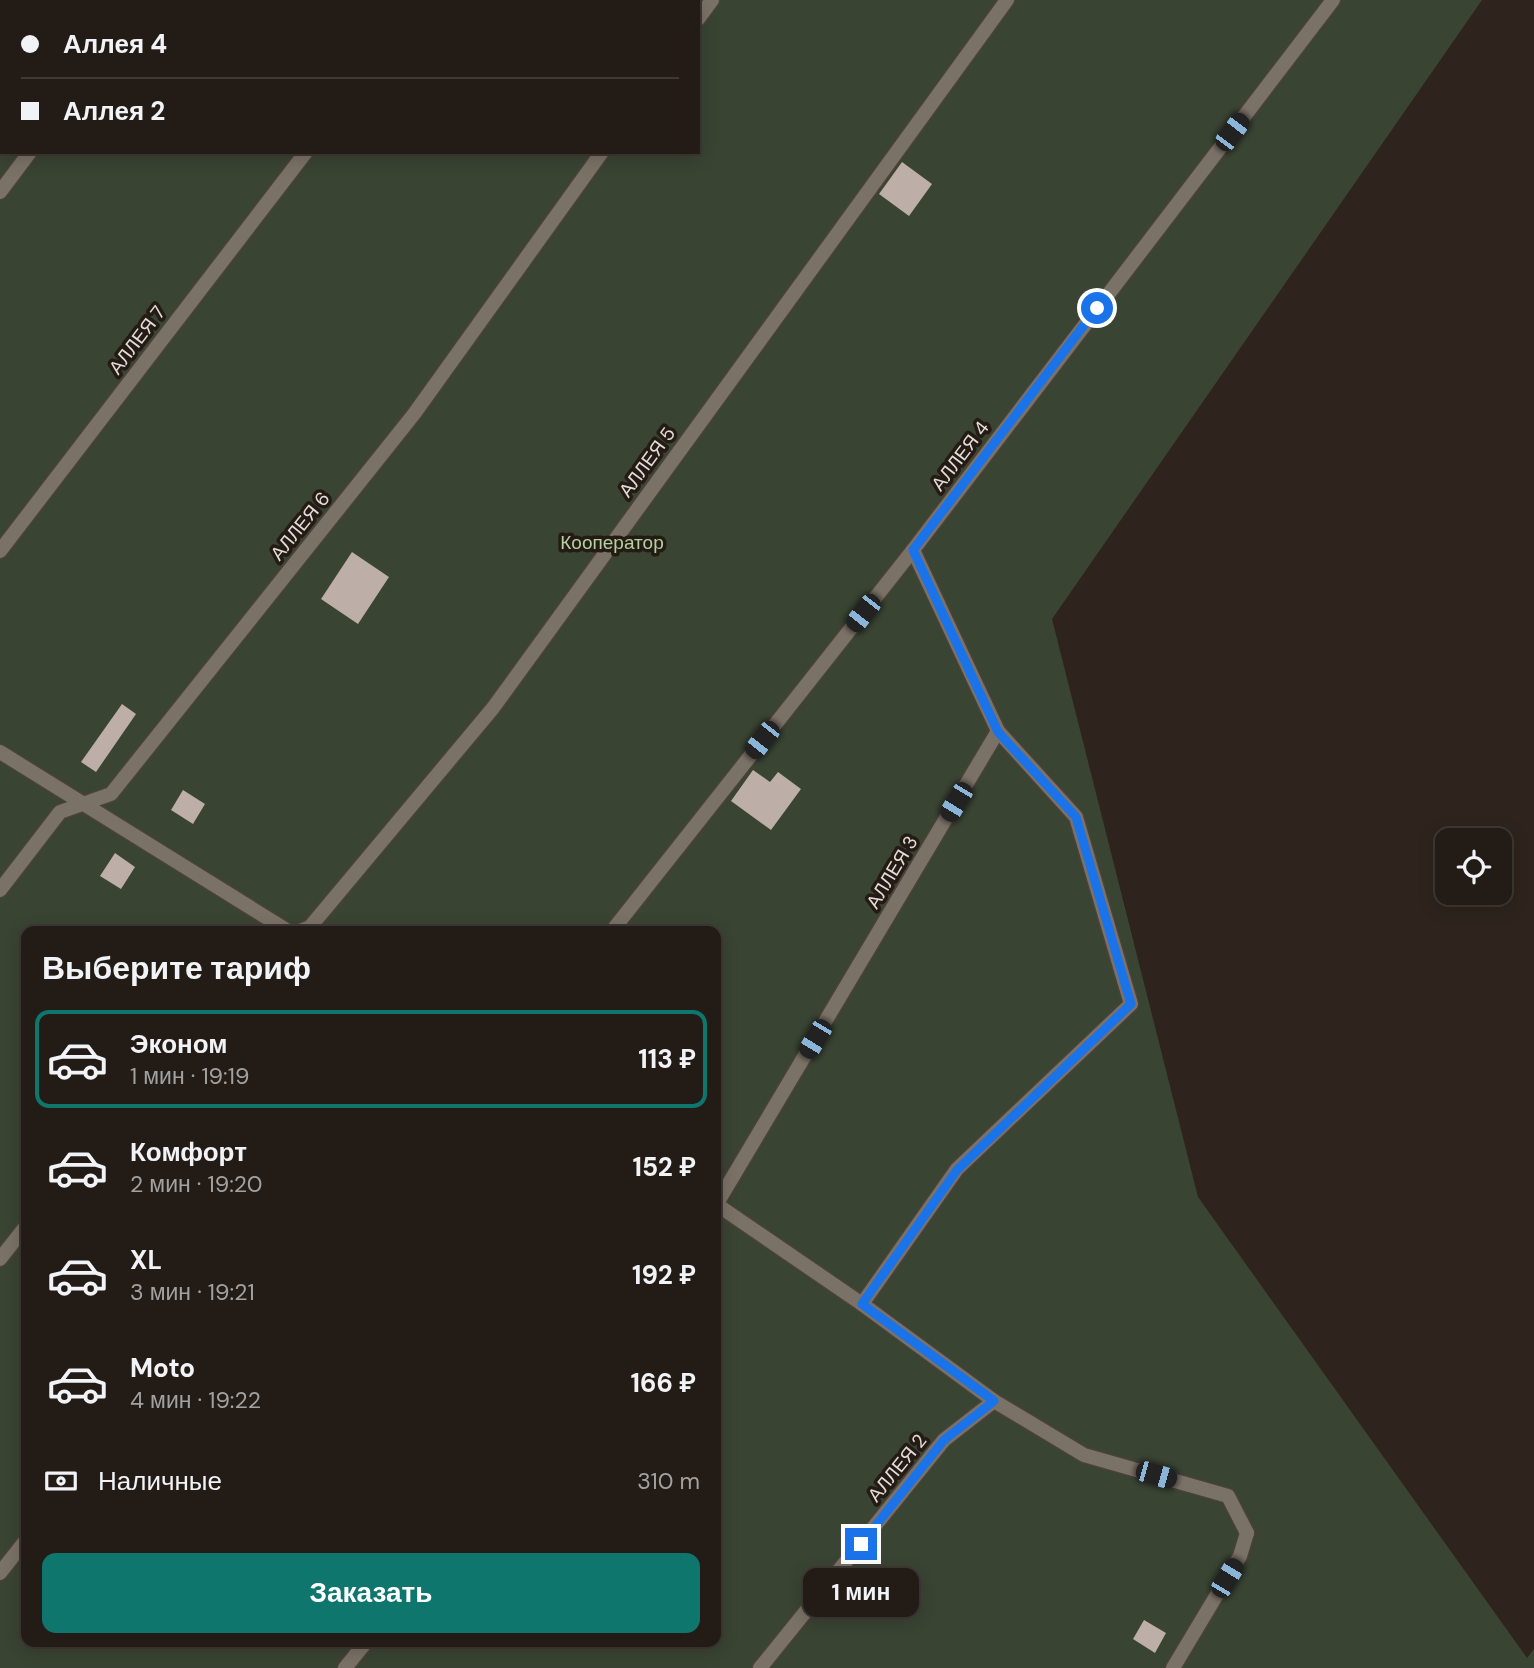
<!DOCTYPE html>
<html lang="ru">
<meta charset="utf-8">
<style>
:root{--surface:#221b16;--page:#2e2823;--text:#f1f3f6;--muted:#a2a1a1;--line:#3f3935;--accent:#0f766e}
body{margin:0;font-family:"DM Sans",sans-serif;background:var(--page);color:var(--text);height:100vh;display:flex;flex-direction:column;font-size:26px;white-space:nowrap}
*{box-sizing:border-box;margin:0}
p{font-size:23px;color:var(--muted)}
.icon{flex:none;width:38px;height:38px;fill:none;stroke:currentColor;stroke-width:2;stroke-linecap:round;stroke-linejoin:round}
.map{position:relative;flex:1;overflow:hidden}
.panel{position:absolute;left:21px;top:926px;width:700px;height:721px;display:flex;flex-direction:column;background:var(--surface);border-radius:14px;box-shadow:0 4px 18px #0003,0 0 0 2px var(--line)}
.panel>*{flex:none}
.hud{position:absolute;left:0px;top:0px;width:700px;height:154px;box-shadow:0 4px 18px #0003,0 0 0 2px var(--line);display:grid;align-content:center;height:154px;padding:0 21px;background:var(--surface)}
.tools{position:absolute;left:1435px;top:828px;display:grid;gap:14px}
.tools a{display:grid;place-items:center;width:77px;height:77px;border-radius:14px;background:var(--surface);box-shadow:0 4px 18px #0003,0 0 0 2px var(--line);font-size:35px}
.end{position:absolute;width:32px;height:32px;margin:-16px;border:9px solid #1a73e8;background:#fff;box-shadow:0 0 0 4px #fff}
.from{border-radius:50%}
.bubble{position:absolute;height:49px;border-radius:14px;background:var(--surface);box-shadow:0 4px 18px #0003,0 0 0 2px var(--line);font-size:23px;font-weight:700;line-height:49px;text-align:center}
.car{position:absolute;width:21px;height:42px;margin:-21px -10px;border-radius:9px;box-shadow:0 0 5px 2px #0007;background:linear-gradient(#222 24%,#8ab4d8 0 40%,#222 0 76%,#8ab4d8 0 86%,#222 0)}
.hud b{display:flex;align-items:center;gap:24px;height:66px;font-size:26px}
.hud b+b{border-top:2px solid var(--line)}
.hud i{width:18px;height:18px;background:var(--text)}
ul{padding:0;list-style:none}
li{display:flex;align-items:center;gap:21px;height:98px;margin:0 14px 10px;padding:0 7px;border:4px solid transparent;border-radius:14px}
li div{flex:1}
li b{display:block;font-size:26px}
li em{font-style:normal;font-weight:700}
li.active{border-color:var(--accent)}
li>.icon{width:63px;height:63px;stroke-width:1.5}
h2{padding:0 21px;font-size:32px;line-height:84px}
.pay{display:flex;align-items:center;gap:18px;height:77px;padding:0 21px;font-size:26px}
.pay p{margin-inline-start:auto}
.button{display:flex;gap:14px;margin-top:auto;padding:14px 21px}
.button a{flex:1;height:80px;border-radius:14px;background:var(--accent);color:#fff;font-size:28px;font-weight:700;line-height:80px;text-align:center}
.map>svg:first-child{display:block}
.green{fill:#3a4433;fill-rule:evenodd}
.building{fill:#bdaea8}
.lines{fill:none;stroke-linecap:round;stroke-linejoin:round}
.service-casing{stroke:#4b423b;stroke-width:17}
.minor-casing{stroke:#4b423b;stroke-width:17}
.service{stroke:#7b7267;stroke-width:14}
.minor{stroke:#7b7267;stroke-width:14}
.route{stroke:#1a73e8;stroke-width:9}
.labels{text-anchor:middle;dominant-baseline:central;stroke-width:7;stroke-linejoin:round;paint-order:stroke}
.street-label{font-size:19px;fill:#e4ded9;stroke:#241b14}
.park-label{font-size:19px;fill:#b4d1a0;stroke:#241b14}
</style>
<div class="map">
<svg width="1534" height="1668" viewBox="0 0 1534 1668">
<rect width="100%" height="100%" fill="#2e241d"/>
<!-- green -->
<path class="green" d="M0,0H1482L1052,619L1198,1197L1527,1658L1534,1649V1668H0ZM2,2H698V152H2ZM26,931H716V1642H26Z"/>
<!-- building -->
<g class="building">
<path d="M902,162L932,184L909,216L879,194Z"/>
<path d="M352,552L389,577L358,624L321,599Z"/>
<path d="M122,704L136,714L96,772L81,762Z"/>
<path d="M753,770L770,782L778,772L801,789L771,830L731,801Z"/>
<path d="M183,790L205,804L193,824L171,810Z"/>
<path d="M115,853L135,867L121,889L100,876Z"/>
<path d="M1144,1620L1166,1633L1155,1653L1133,1639Z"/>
</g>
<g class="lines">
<!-- service casing -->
<g class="service-casing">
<g id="service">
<path d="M143,2L144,0"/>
<path d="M412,2L413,0"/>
<path d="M698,19L712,0"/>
<path d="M0,192L30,152"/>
<path d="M0,551L306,152"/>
<path d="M0,890L60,812L111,794L414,414L602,152"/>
<path d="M300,931L310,927L493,708L1007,0"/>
<path d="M612,931L913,550L1333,0"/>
<path d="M716,1205L998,731L913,550"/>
<path d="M0,1259L26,1226"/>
<path d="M862,1304L957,1169L1131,1004L1076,817L998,731"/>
<path d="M0,1573L26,1540"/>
<path d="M345,1668L366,1642"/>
<path d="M760,1668L944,1440L994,1401"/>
<path d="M1173,1668L1240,1556L1247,1533"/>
</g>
</g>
<!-- minor casing -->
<g class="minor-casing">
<g id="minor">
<path d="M0,752L288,931"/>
<path d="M716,1204L862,1304L994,1401L1084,1455L1228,1496L1247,1533"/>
</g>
</g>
<!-- service -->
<use href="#service" class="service"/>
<!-- minor -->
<use href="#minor" class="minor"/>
</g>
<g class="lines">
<!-- route -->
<path class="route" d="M861,1544L944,1440L994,1401L862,1304L957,1170L1131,1004L1076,817L998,732L913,550L1097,308"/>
</g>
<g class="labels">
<!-- street labels -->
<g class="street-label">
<text transform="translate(137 340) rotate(-53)">АЛЛЕЯ 7</text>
<text transform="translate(960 456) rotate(-53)">АЛЛЕЯ 4</text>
<text transform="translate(647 462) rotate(-54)">АЛЛЕЯ 5</text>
<text transform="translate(300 526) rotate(-51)">АЛЛЕЯ 6</text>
<text transform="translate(892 872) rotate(-59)">АЛЛЕЯ 3</text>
<text transform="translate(897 1468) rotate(-51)">АЛЛЕЯ 2</text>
</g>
<!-- park labels -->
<g class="park-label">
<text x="612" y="542">Кооператор</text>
</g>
</g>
</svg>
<div class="tools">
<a><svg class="icon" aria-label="locate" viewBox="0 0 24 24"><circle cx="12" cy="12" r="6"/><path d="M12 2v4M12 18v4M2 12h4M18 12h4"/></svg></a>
</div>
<i class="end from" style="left:1097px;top:308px"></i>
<i class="end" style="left:861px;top:1544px"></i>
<div class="bubble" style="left:803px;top:1568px;width:116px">1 мин</div>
<i class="car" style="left:1232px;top:132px;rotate:37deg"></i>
<i class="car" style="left:863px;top:613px;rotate:218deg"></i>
<i class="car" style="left:762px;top:740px;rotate:218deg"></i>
<i class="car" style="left:956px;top:802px;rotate:211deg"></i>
<i class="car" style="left:815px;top:1039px;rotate:211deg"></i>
<i class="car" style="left:1156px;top:1475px;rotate:106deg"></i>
<i class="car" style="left:1227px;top:1578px;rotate:31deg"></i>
<div class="hud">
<b><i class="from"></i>Аллея 4</b>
<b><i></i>Аллея 2</b>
</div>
<section class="panel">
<h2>Выберите тариф</h2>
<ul>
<li class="active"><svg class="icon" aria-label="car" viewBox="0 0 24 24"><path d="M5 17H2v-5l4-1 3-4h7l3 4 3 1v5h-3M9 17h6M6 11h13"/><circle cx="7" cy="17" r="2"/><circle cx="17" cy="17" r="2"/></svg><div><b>Эконом</b><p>1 мин · 19:19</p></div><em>113 ₽</em></li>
<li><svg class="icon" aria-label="car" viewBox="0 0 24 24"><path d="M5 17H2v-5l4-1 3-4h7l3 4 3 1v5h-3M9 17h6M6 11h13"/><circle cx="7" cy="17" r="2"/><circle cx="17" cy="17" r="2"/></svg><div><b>Комфорт</b><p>2 мин · 19:20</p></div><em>152 ₽</em></li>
<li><svg class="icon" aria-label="car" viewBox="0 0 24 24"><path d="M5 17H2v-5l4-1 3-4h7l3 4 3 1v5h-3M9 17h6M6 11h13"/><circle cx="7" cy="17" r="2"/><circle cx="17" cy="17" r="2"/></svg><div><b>XL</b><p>3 мин · 19:21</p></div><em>192 ₽</em></li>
<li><svg class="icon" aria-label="car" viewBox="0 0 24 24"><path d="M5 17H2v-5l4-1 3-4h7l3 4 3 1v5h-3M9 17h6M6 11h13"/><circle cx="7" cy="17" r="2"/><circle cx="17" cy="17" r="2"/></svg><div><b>Moto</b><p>4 мин · 19:22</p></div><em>166 ₽</em></li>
</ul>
<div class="pay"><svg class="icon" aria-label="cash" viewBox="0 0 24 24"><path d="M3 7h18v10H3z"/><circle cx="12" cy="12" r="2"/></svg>Наличные<p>310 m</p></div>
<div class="button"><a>Заказать</a></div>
</section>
</div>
